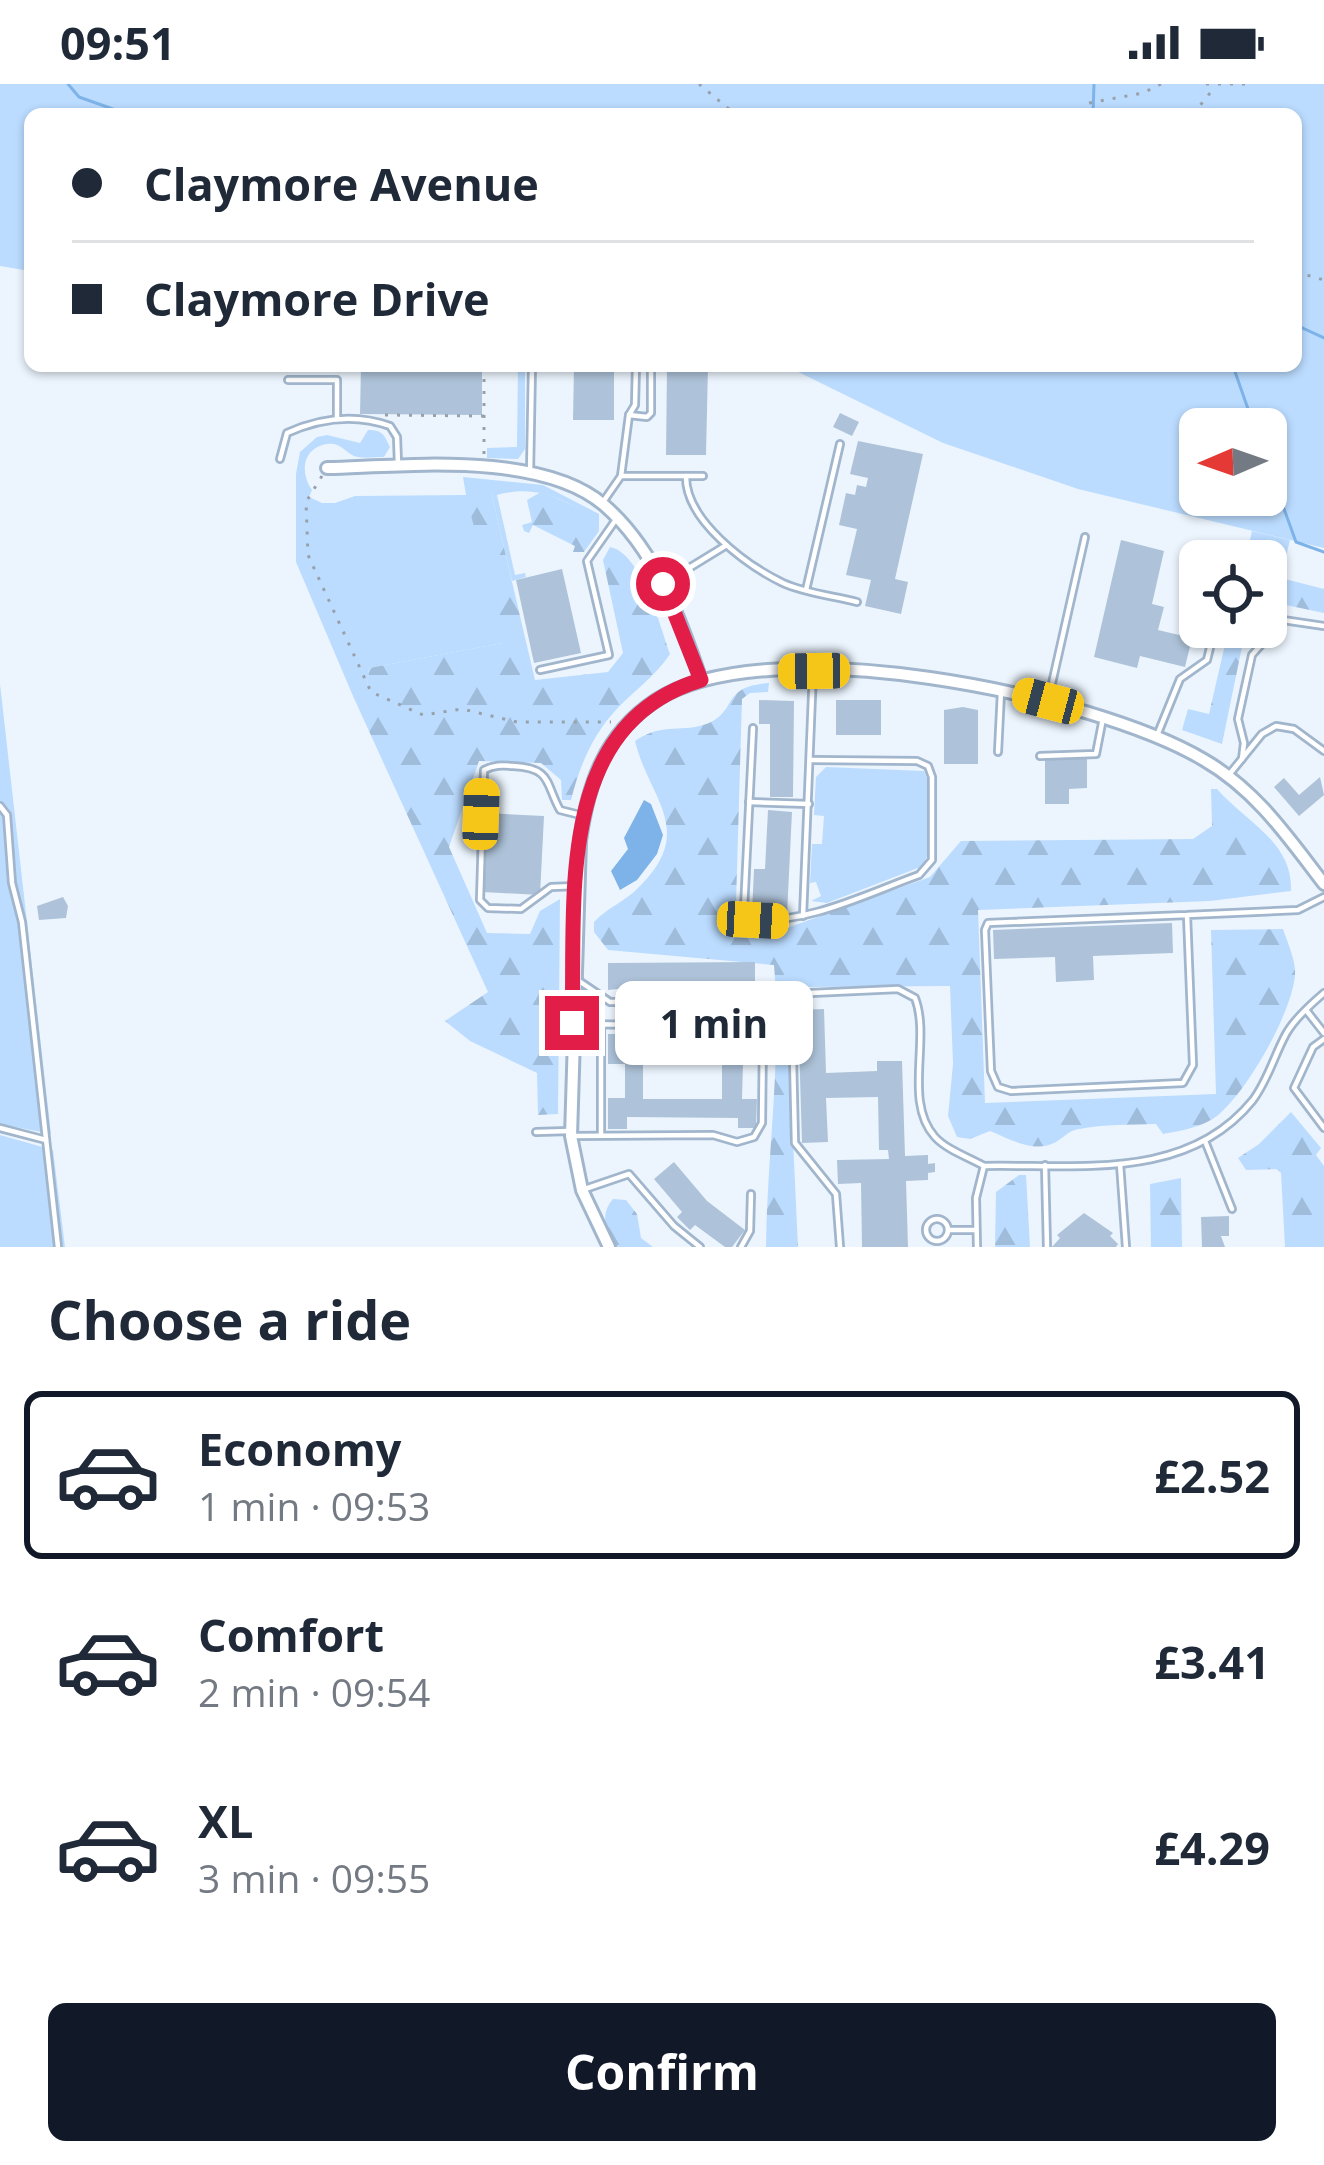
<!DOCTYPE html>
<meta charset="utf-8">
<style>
:root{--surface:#fff;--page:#f2f2f3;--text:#1f2937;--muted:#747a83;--line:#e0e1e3;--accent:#111827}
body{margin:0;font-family:"Open Sans",sans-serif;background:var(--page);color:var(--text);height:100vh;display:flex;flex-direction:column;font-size:45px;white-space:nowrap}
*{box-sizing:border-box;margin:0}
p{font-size:39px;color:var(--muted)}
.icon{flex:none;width:66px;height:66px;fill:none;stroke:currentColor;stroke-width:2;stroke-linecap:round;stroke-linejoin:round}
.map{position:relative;height:1163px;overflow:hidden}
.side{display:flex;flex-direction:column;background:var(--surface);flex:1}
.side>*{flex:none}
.top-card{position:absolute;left:24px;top:24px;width:1278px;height:264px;border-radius:18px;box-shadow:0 3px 9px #0004;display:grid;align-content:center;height:264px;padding:0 48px;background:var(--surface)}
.needle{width:78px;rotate:268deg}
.buttons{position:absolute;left:1179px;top:324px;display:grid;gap:24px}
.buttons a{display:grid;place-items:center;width:108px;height:108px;border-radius:18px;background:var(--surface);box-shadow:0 3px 9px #0004;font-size:60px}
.end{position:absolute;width:54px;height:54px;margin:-27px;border:15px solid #e11d48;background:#fff;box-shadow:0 0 0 6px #fff}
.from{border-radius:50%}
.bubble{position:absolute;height:84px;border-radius:18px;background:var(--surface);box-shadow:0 3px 9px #0004;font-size:39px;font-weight:700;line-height:84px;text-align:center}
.car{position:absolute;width:36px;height:72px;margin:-36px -18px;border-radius:15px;box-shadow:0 0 9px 3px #0007;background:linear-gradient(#f5c518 24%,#345 0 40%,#f5c518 0 76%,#345 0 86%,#f5c518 0)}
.top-card b{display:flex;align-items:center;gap:42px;height:114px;font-size:45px}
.top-card b+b{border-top:3px solid var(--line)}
.top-card i{width:30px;height:30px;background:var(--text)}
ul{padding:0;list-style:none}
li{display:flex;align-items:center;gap:36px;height:168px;margin:0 24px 18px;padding:0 24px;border:6px solid transparent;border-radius:18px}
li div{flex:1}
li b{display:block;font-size:45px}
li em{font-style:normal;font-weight:700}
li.current{border-color:var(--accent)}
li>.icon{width:108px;height:108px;stroke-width:1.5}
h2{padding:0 48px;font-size:54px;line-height:144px}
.primary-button{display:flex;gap:24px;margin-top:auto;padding:24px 48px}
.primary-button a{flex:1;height:138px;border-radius:18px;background:var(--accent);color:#fff;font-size:48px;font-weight:700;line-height:138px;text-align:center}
.status{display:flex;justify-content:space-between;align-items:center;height:84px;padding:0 60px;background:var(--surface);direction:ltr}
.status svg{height:33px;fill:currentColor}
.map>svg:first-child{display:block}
.grass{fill:#bbdcff;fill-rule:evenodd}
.forest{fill:url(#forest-firs)}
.water{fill:#7db3e9}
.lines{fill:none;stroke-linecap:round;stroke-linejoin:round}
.stream{stroke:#7db3e9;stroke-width:3}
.building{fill:#aec3d9;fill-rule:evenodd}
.service-casing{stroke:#a1b6cc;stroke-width:10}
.minor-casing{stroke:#a1b6cc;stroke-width:16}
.path{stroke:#98a1aa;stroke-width:3;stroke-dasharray:3 9;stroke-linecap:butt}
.service{stroke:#fff;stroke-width:4.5}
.minor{stroke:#fff;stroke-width:10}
.route{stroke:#e11d48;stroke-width:15}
</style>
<div class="status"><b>09:51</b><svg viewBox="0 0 49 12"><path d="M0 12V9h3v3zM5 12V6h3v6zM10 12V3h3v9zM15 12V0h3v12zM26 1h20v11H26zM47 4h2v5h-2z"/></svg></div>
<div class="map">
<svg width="1324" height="1163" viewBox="0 0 1324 1163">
<defs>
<pattern id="forest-firs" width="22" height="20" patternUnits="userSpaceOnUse" patternTransform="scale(3)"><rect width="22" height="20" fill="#bbdcff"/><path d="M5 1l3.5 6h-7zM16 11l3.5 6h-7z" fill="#a0bcdb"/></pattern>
</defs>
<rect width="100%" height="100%" fill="#ecf5fe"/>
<!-- grass -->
<g class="grass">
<path d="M0,0H1324V464L1078,405L943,359L786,282H1296V30H30V187L0,182ZM1200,345H1266V411H1200Z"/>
<path d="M518,282H525V365L518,375L487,374V364L517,363Z"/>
<path d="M368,346C383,346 384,351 390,363L384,373C375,373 362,375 354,372C344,367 340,358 327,360C302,364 300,389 312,406L309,413L322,419H335L355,412L466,411L463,393L543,401L599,430V447L589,428C553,413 536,401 497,411L515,491L525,489L526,493L512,497L491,408L503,559L369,584L367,604L353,612L296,478V390L300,368L317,353L327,351L360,359Z"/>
<path d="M0,600L51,1050L0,1040Z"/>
<path d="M826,683L924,687L927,694L928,770L923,782L827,819L811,817L821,812L816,798L810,799L812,760H822L824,732L814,731L816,693Z"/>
<path d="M0,1051L53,1066L65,1163H0Z"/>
</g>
<!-- forest -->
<g class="forest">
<path d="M491,408L535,596L608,588L623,569L603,476L610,463C641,469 660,541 670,570C656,592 632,608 615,627C592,652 579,684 571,716H562L561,696L541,679L479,677L449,763L487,849L530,850L540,827L560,815L558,1030L538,1031L537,989L470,957L445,937L488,908L353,612L367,603L369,584L503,559L466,411Z"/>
<path d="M541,408L590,428L599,447L584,468H573L575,462L533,441L529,449L524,447L522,441L532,438L527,416Z"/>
<path d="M1252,447L1290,456L1281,494L1324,505V529L1286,521L1266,540V477H1245Z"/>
<path d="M1229,543H1262L1242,563L1222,660L1182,646L1188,625L1209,630Z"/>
<path d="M769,599L768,608L750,609L742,615L735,853L784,845L930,793L961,757L1193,755L1212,742L1211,705H1217C1246,738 1293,758 1291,807L1210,817L978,826L985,1019L1216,1010L1211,846L1283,845C1288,860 1296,877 1295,891C1292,929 1247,1008 1217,1032C1203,1043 1180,1047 1163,1050L1156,1040C1131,1041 1104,1040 1079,1045C1067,1047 1064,1054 1054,1059C1033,1069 1010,1055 990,1047L970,1055L957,1053L948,1032L953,980L950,902L809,903L790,917L787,928L798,1163H766C767,1069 782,974 774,881L608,866L594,848V838C608,823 626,817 639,803C697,746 649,715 635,657C665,637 682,650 709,639C739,625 720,603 769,599Z"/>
<path d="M1291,1028L1321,1064L1316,1071L1324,1082V1163H1285L1281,1089L1276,1085L1246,1086L1238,1074L1259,1060Z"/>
<path d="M1019,1091H1026L1030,1163H995L996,1108Z"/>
<path d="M1181,1094L1182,1163H1151L1150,1100Z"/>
<path d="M613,1115L626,1116L637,1130L641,1154L653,1163H617C606,1148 599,1131 613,1115Z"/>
</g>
<!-- water -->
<path class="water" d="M644,716L651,720L663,751L657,770L637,796L620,806L611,787L628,765L624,754Z"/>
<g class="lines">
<!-- stream -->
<g class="stream">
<path d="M68,0L79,13L127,30"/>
<path d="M1093,30L1094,0"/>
<path d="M1296,241L1324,254"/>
<path d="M1233,282L1255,345"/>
<path d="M1266,375L1296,458L1324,468"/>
</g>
</g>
<!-- building -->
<g class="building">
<path d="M361,282H482V331L360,330Z"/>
<path d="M574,282H614V336H573Z"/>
<path d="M667,282H708L706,371H666Z"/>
<path d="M840,329L859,338L852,352L833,343Z"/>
<path d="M858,357L923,370L895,495L908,498L901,530L865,522L871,496L846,491L857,445L839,441L846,409L855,411L857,401L866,403L868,394L850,390Z"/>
<path d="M1121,456L1164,467L1152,520L1164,523L1158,546L1192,554L1185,583L1140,572L1137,584L1094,573Z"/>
<path d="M562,485L581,569L534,579L516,496Z"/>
<path d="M759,616L794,617L793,713H770V640H759Z"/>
<rect x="836" y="616" width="45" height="35"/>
<path d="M963,623L978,626V680H944V626Z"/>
<path d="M1045,675H1087V704L1069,705V720H1045Z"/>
<path d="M1320,693L1324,711L1299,732L1274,703L1284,694L1299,711Z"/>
<path d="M768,726L792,728L787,831L752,829L754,785H765Z"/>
<path d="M486,729L544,732L540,811L483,808Z"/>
<path d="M63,813L68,822L66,834L39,836L37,822Z"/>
<path d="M1172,839L1173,869L1093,872L1094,896L1056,898L1055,873L994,875L993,846Z"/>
<path d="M755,878V906L730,907V901H706V906L657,907V901L608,906V879Z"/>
<path d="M824,925L826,989L877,987V977H902L905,1072L928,1071V1080L935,1079V1088L928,1089V1096L906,1097L908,1163H862L861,1099L838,1100L837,1076L889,1075L888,1066H879L878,1013L826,1014L828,1058L802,1059L798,926Z"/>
<path d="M608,950H627V960H738V950H757V979H743L742,1015H757L756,1044H738V1034L627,1033V1045H608V1014H625V980H608ZM722,979V1015H643V980Z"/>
<path d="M674,1078L707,1117L745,1146L732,1163H725L695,1141L690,1146L677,1133L682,1128L654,1095Z"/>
<path d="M1084,1129L1113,1149L1110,1152L1118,1160L1116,1163H1052L1060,1154L1057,1151Z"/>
<path d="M1229,1132V1152H1221L1225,1163H1202L1201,1133Z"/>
</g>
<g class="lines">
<!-- service casing -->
<g class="service-casing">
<g id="service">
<path d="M288,296H337V334"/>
<path d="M629,331L647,333L651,329V282"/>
<path d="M280,375L287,349C320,334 356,330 390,342L397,353L398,380"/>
<path d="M530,389L532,282"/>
<path d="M621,392H703"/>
<path d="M686,392C685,436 746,481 783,499C805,509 834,512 857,518"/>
<path d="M603,418L621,392L629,331L635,321L636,282"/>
<path d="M663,500L725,462"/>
<path d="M806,506L840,360"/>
<path d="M540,586L609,571L587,477L617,434"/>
<path d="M1048,617L1085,453"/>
<path d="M753,644L744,825L749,835C807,841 866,810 919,791L932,776V693L928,682L917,677L812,676"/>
<path d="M1156,654L1180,595L1207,576L1215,543"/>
<path d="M998,668L1001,608"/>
<path d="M1040,672L1096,670L1103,634"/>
<path d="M1242,675L1244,659L1238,635L1252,571L1283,536L1324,542"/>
<path d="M1228,692L1262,650L1276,642L1294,645L1324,667"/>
<path d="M749,718L809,720"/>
<path d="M0,722L7,731L12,799L22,838L58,1163"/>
<path d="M577,802L551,803L521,825L488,824L480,816L484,686C494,681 501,681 513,682C552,684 545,699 560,726L584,732"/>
<path d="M1187,831L988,839L985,846L991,987L998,1003L1011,1007L1183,999L1193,981L1187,831L1298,826L1324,813"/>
<path d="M803,832L813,587"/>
<path d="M579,897L610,918L752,917"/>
<path d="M1306,926L1324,949"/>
<path d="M1324,955L1313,963L1294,1004L1324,1044"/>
<path d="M0,1044L46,1056"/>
<path d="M536,1048L570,1047"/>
<path d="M601,1050V942"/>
<path d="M571,1052L713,1051L737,1058L754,1053L762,1039L763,950L754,937L736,934L714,942L578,940"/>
<path d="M1205,1057L1232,1125"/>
<path d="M1120,1080L1126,1163"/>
<path d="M1045,1081L1047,1163"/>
<path d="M582,1106L629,1090L674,1142L700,1163"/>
<circle cx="937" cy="1146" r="11"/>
<path d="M948,1146H976"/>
<path d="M741,1163L750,1147L751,1110"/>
<path d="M840,1163L836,1110L795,1059L792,930C795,918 800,914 811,909L898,905L915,914C931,955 903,1018 935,1053C947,1066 968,1073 984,1082"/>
<path d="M977,1163L976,1114L984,1082C1077,1080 1187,1098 1253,1016C1268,996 1274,972 1286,950C1295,934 1311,920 1324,909"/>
</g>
</g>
<!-- minor casing -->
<g class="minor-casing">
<g id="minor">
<path d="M327,384C406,382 541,367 604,421C655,465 680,534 701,596"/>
<path d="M609,1163L582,1106L571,1052L580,757C588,700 604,651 655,617C767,543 1093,610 1204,676C1256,706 1288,753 1324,800"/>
</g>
</g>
<!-- path -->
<g class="path">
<path d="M699,0L735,30"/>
<path d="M1206,0H1245"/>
<path d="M1089,19L1143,9L1161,0"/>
<path d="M1193,30L1215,3"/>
<path d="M1296,188L1324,196"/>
<path d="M385,331L484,332"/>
<path d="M484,370V282"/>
<path d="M322,392L306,418L308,471L371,608L423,631L462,625L517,638H611"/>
</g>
<!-- service -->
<use href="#service" class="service"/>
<!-- minor -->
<use href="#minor" class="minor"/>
</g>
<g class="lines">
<!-- route -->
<path class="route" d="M572,939C576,816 553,641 701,596L663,500"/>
</g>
</svg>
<div class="buttons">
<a><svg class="needle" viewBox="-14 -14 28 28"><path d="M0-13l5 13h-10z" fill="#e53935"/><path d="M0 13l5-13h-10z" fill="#747a83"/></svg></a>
<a><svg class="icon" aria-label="locate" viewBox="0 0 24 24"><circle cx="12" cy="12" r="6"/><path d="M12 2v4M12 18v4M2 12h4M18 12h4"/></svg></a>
</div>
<i class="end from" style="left:663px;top:500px"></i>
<i class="end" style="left:572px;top:939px"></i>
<div class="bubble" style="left:615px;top:897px;width:198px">1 min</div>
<i class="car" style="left:814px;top:587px;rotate:269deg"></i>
<i class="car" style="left:1048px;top:617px;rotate:285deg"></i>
<i class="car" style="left:481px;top:730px;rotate:2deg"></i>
<i class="car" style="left:753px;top:836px;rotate:93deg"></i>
<div class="top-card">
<b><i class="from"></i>Claymore Avenue</b>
<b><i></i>Claymore Drive</b>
</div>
</div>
<section class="side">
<h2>Choose a ride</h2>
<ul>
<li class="current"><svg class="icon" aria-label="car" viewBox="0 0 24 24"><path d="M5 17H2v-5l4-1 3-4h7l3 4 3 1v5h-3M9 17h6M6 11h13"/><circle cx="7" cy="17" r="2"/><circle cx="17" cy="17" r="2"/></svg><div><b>Economy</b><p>1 min · 09:53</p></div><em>£2.52</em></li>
<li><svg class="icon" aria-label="car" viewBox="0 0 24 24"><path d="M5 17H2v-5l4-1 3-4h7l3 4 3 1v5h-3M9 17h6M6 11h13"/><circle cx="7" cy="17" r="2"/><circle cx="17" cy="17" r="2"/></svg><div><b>Comfort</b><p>2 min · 09:54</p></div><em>£3.41</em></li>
<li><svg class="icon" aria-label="car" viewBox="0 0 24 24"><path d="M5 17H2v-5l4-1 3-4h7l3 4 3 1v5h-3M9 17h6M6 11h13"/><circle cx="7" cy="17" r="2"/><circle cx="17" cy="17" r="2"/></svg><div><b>XL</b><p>3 min · 09:55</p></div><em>£4.29</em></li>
</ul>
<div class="primary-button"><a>Confirm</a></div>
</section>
